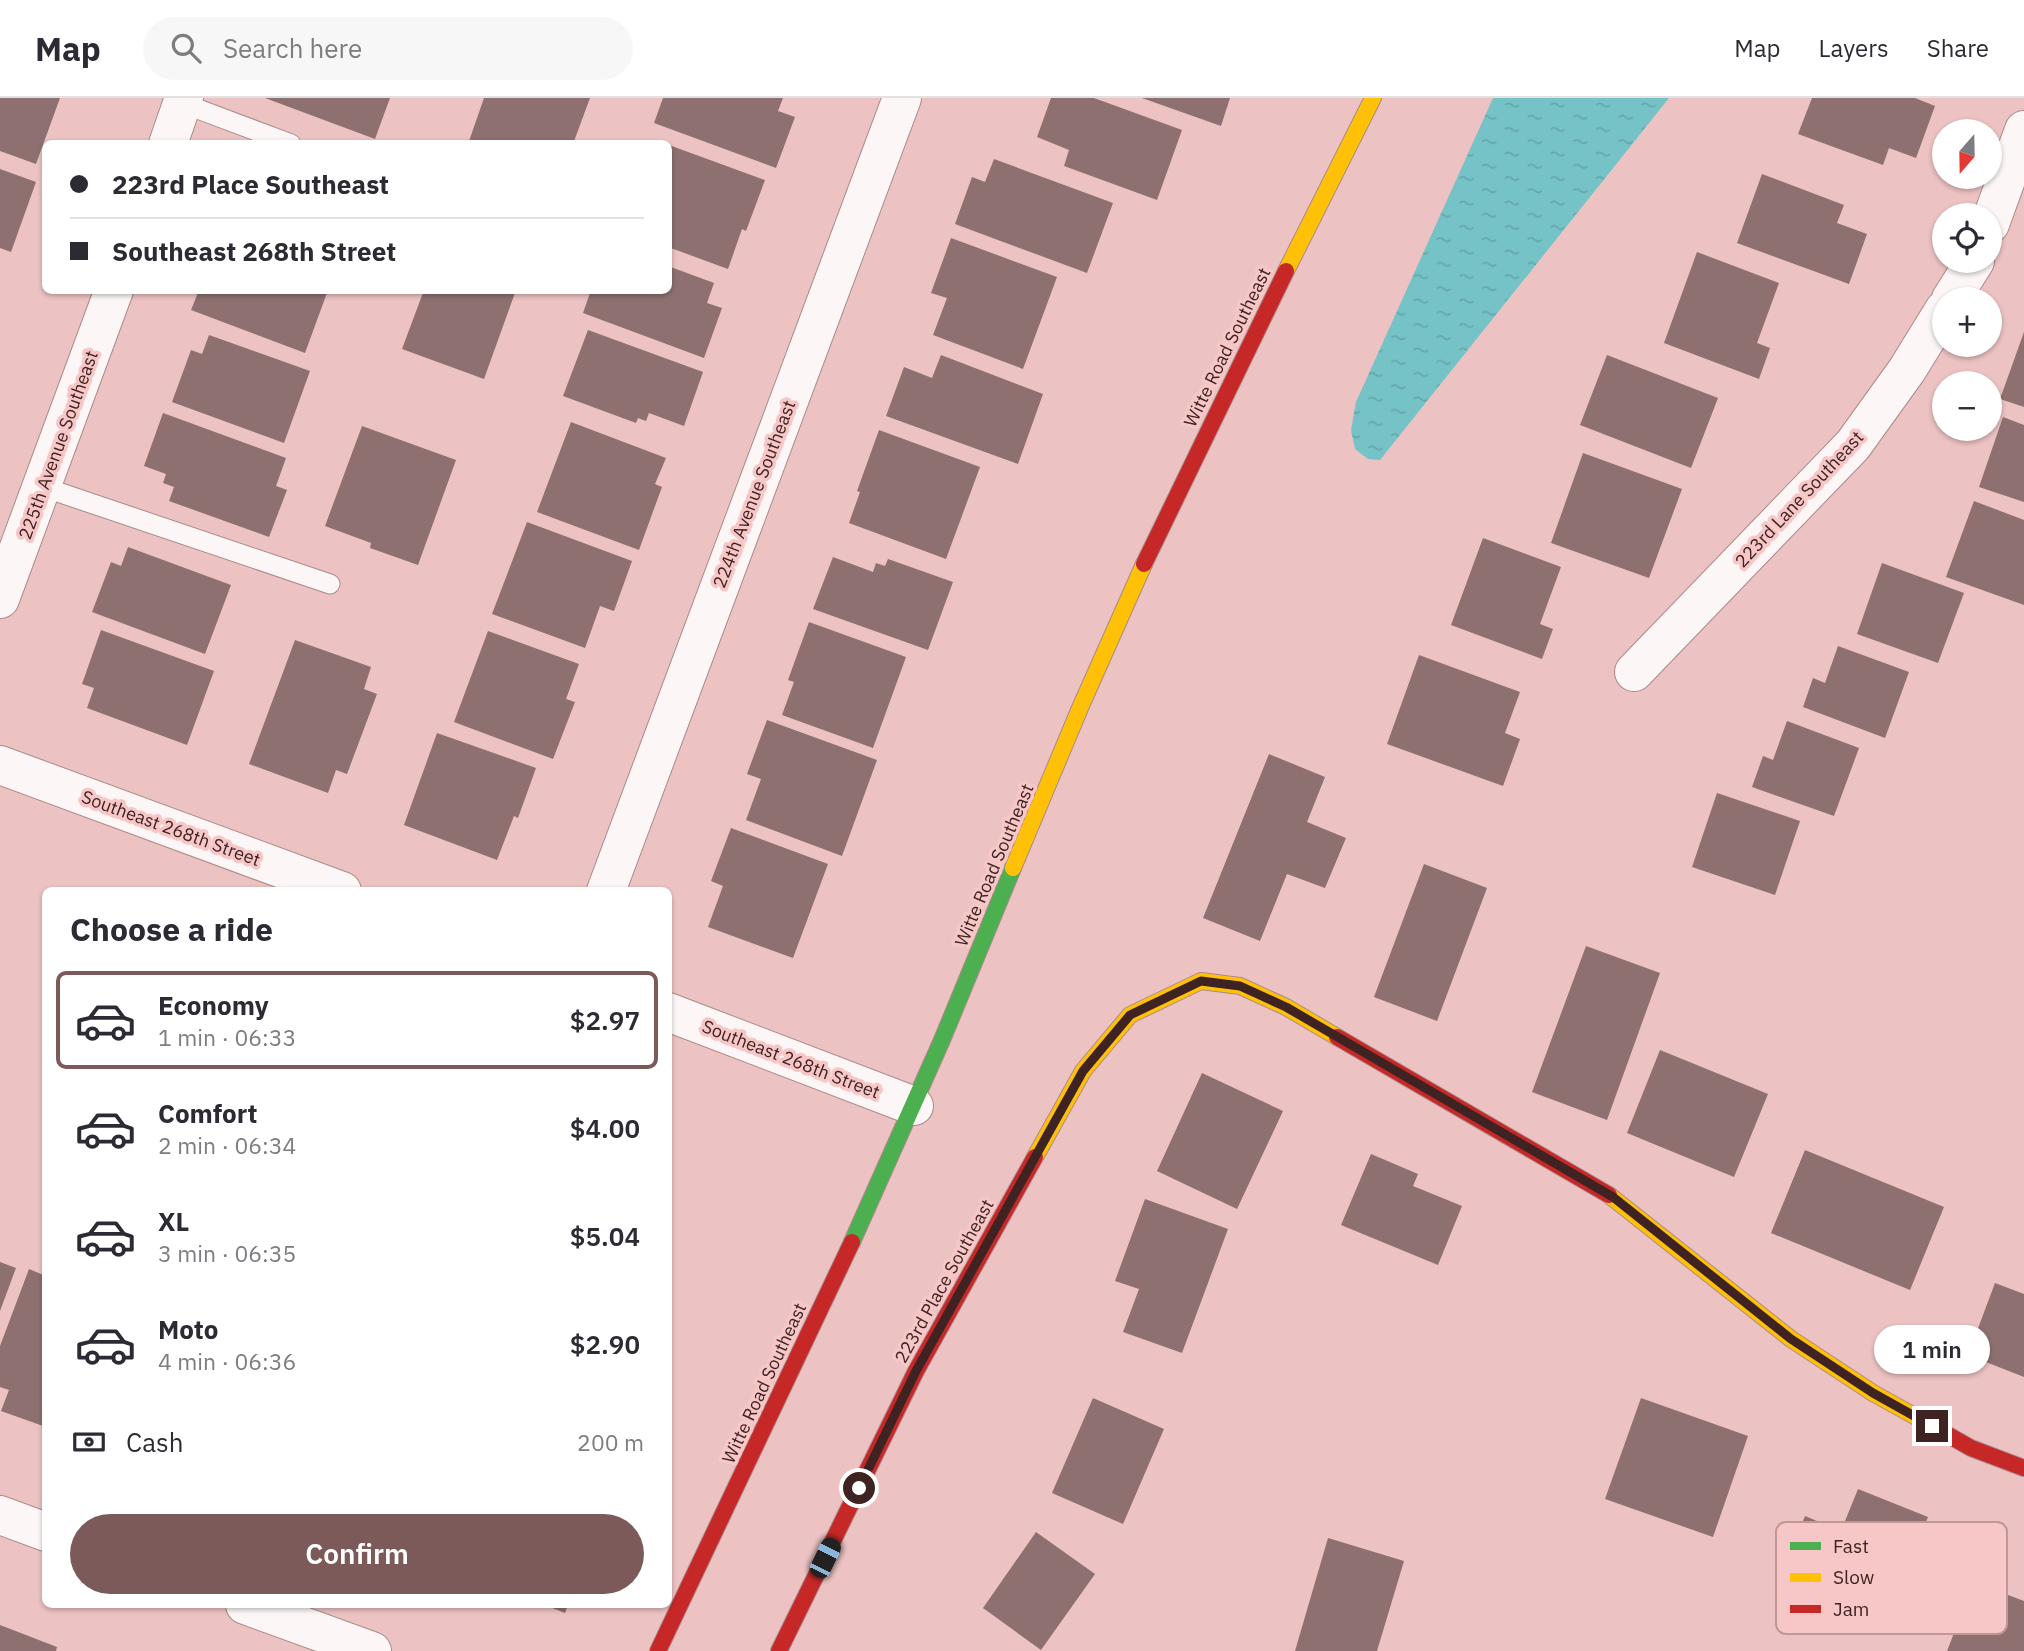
<!DOCTYPE html>
<meta charset="utf-8">
<style>
:root{--surface:#fff;--page:#f7f7f7;--text:#2b2b33;--muted:#7c7c81;--line:#e1e1e2;--accent:#7c5a5a}
body{margin:0;font-family:"IBM Plex Sans",sans-serif;background:var(--page);color:var(--text);height:100vh;display:flex;flex-direction:column;font-size:26px;white-space:nowrap}
*{box-sizing:border-box;margin:0}
p{font-size:23px;color:var(--muted)}
.icon{flex:none;width:38px;height:38px;fill:none;stroke:currentColor;stroke-width:2;stroke-linecap:round;stroke-linejoin:round}
.map{position:relative;flex:1;overflow:hidden}
.side{position:absolute;left:42px;top:789px;width:630px;height:721px;display:flex;flex-direction:column;background:var(--surface);border-radius:10px;box-shadow:0 2px 5px #0004}
.side>*{flex:none}
.guide{position:absolute;left:42px;top:42px;width:630px;height:154px;border-radius:10px;box-shadow:0 2px 5px #0004;display:grid;align-content:center;height:154px;padding:0 28px;background:var(--surface)}
.needle{width:46px;rotate:200deg}
.controls{position:absolute;left:1932px;top:21px;display:grid;gap:14px}
.controls a{display:grid;place-items:center;width:70px;height:70px;border-radius:50%;background:var(--surface);box-shadow:0 2px 5px #0004;font-size:35px}
.end{position:absolute;width:32px;height:32px;margin:-16px;border:9px solid #3f2222;background:#fff;box-shadow:0 0 0 4px #fff}
.from{border-radius:50%}
.bubble{position:absolute;height:49px;border-radius:24px;background:var(--surface);box-shadow:0 2px 5px #0004;font-size:23px;font-weight:600;line-height:49px;text-align:center}
.car{position:absolute;width:21px;height:42px;margin:-21px -10px;border-radius:9px;box-shadow:0 0 5px 2px #0007;background:linear-gradient(#222 24%,#8ab4d8 0 40%,#222 0 76%,#8ab4d8 0 86%,#222 0)}
.guide b{display:flex;align-items:center;gap:24px;height:66px;font-size:26px}
.guide b+b{border-top:2px solid var(--line)}
.guide i{width:18px;height:18px;background:var(--text)}
ul{padding:0;list-style:none}
li{display:flex;align-items:center;gap:21px;height:98px;margin:0 14px 10px;padding:0 14px;border:4px solid transparent;border-radius:10px}
li div{flex:1}
li b{display:block;font-size:26px}
li em{font-style:normal;font-weight:600}
li.on{border-color:var(--accent)}
li>.icon{width:63px;height:63px;stroke-width:1.5}
h2{padding:0 28px;font-size:32px;line-height:84px}
.pay{display:flex;align-items:center;gap:18px;height:77px;padding:0 28px;font-size:26px}
.pay p{margin-inline-start:auto}
.action{display:flex;gap:14px;margin-top:auto;padding:14px 28px}
.action a{flex:1;height:80px;border-radius:42px;background:var(--accent);color:#fff;font-size:28px;font-weight:600;line-height:80px;text-align:center}
header{display:flex;align-items:center;gap:42px;box-sizing:border-box;height:98px;padding:0 35px;background:var(--surface);border-bottom:2px solid var(--line)}
header strong{font-size:33px}
nav{display:flex;gap:38px;margin-inline-start:auto;font-size:24px}
.search{width:490px;height:63px;background:var(--page);display:flex;align-items:center;gap:18px;box-sizing:border-box;padding:0 24px;border-radius:38px;color:var(--muted);font-size:26px}
.map>svg:first-child{display:block}
.water{fill:url(#water-ripples)}
.building{fill:#8e7071}
.lines{fill:none;stroke-linecap:round;stroke-linejoin:round}
.lane-casing{stroke:#ab8a8b;stroke-width:21}
.street-casing{stroke:#ab8a8b;stroke-width:40}
.fast-casing{stroke:#ab8a8b;stroke-width:18}
.slow-casing{stroke:#ab8a8b;stroke-width:18}
.jam-casing{stroke:#ab8a8b;stroke-width:18}
.lane{stroke:#fcf6f6;stroke-width:19}
.street{stroke:#fcf6f6;stroke-width:38}
.fast{stroke:#4caf50;stroke-width:16}
.slow{stroke:#ffc107;stroke-width:16}
.jam{stroke:#c62828;stroke-width:16}
.route{stroke:#3f2222;stroke-width:9}
.labels{text-anchor:middle;dominant-baseline:central;stroke-width:7;stroke-linejoin:round;paint-order:stroke}
.street-label{font-size:18px;fill:#3f2222;stroke:#f7c7c7}
.key{fill:#f7c7c7;stroke:#c09696;stroke-width:2}
.key-label{font-size:19px;fill:#3f2222}
</style>
<header>
<strong>Map</strong>
<div class="search"><svg class="icon" aria-label="search" viewBox="0 0 24 24"><circle cx="10" cy="10" r="6"/><path d="M15 15l6 6"/></svg>Search here</div>
<nav><a>Map</a><a>Layers</a><a>Share</a></nav>
</header>
<div class="map">
<svg width="2024" height="1553" viewBox="0 0 2024 1553">
<defs>
<pattern id="water-ripples" width="26" height="14" patternUnits="userSpaceOnUse" patternTransform="scale(1.75)"><rect width="26" height="14" fill="#75c3c7"/><path d="M2 4q2-2 4 0t4 0M15 11q2-2 4 0t4 0" fill="none" stroke="#66a7ab"/></pattern>
</defs>
<rect width="100%" height="100%" fill="#ecc2c2"/>
<!-- water -->
<path class="water" d="M1493,0H1669L1380,362L1368,361L1355,351L1351,332L1356,304Z"/>
<!-- building -->
<g class="building">
<path d="M0,0H60L36,66L0,53Z"/>
<path d="M265,0H390L375,41Z"/>
<path d="M484,0H590L573,46H468Z"/>
<path d="M663,0H783L778,13L795,19L776,70L654,25Z"/>
<path d="M1051,0H1094L1182,32L1157,102L1064,68L1069,52L1037,39Z"/>
<path d="M1142,0H1230L1221,28Z"/>
<path d="M1812,0H1915L1935,8L1916,60L1889,50L1883,67L1798,36Z"/>
<path d="M669,47L765,82L746,133L742,131L728,171L668,149Z"/>
<path d="M994,61L1113,105L1087,175L955,126L972,79L985,84Z"/>
<path d="M0,71L36,84L11,154L0,150Z"/>
<path d="M1762,76L1844,107L1837,125L1867,136L1849,186L1737,145Z"/>
<path d="M951,140L1057,179L1023,271L933,237L947,200L931,195Z"/>
<path d="M1697,154L1779,185L1757,245L1770,250L1759,281L1664,245Z"/>
<path d="M668,168L714,185L707,205L722,210L704,260L583,215L591,192H668Z"/>
<path d="M199,192H328L305,255L191,212Z"/>
<path d="M424,192H516L484,281L402,251Z"/>
<path d="M588,232L703,274L684,328L649,315L646,323L638,320L636,325L563,298Z"/>
<path d="M2024,234V309L2000,301Z"/>
<path d="M209,237L310,273L284,345L172,304L191,252L202,256Z"/>
<path d="M941,257L1043,296L1018,366L886,318L904,269L932,280Z"/>
<path d="M1607,257L1718,300L1691,370L1580,327Z"/>
<path d="M163,315L286,360L276,388L287,392L269,439L169,403L174,389L163,385L166,376L144,368Z"/>
<path d="M2003,319L2024,327V404L1979,389Z"/>
<path d="M571,324L666,360L655,386L662,389L639,452L537,414Z"/>
<path d="M362,328L456,362L418,467L370,450L371,445L325,428Z"/>
<path d="M879,332L980,369L946,461L849,425L860,394L857,393Z"/>
<path d="M1583,355L1682,391L1649,480L1551,445Z"/>
<path d="M1974,403L2024,422V507L1946,479Z"/>
<path d="M527,424L632,463L614,513L600,508L585,550L492,516Z"/>
<path d="M1483,440L1561,469L1540,526L1553,531L1542,561L1451,527Z"/>
<path d="M128,449L231,487L205,556L92,514L111,464L121,468Z"/>
<path d="M833,459L873,474L876,465L885,468L888,461L953,484L928,552L813,511Z"/>
<path d="M1882,465L1964,495L1938,565L1857,536Z"/>
<path d="M809,524L906,559L873,650L782,617L794,584L788,582Z"/>
<path d="M101,532L214,573L187,647L87,610L94,590L82,586Z"/>
<path d="M488,533L579,566L566,601L575,604L553,661L454,624Z"/>
<path d="M295,542L371,569L364,591L377,596L347,676L336,672L328,695L249,666Z"/>
<path d="M1838,548L1909,574L1885,640L1803,609L1813,580L1825,585Z"/>
<path d="M1419,557L1520,594L1505,635L1520,641L1503,688L1387,646Z"/>
<path d="M767,622L877,662L842,758L746,722L761,681L747,676Z"/>
<path d="M1787,623L1859,650L1834,718L1752,689L1763,658L1773,662Z"/>
<path d="M437,635L536,670L518,720L514,718L497,762L404,727Z"/>
<path d="M1269,656L1325,679L1307,724L1346,740L1325,790L1287,776L1260,843L1203,820Z"/>
<path d="M1717,695L1800,723L1775,797L1692,769Z"/>
<path d="M731,730L828,766L793,860L708,829L723,788L711,783Z"/>
<path d="M1424,766L1487,790L1437,923L1374,899Z"/>
<path d="M1586,848L1660,875L1607,1022L1532,994Z"/>
<path d="M1660,952L1768,996L1734,1079L1627,1035Z"/>
<path d="M1202,975L1283,1013L1237,1111L1157,1073Z"/>
<path d="M1805,1052L1944,1109L1910,1192L1771,1135Z"/>
<path d="M1371,1056L1418,1076L1413,1088L1462,1108L1438,1167L1341,1127Z"/>
<path d="M1145,1101L1228,1131L1182,1255L1123,1234L1139,1191L1115,1183Z"/>
<path d="M0,1164L16,1170L0,1213Z"/>
<path d="M29,1171L46,1178V1329L1,1313L9,1292L0,1289V1248Z"/>
<path d="M1995,1185L2024,1196V1279L1968,1257Z"/>
<path d="M1093,1300L1164,1331L1123,1426L1052,1395Z"/>
<path d="M1641,1300L1748,1338L1713,1439L1605,1401Z"/>
<path d="M1858,1391L1928,1419L1894,1504L1788,1460L1805,1418L1841,1433Z"/>
<path d="M1036,1434L1095,1476L1041,1552L983,1510Z"/>
<path d="M1328,1440L1404,1463L1377,1553H1295Z"/>
<path d="M1974,1484L2024,1503V1553H1947Z"/>
<path d="M545,1507H568L565,1515Z"/>
<path d="M0,1527L57,1549L56,1553H0Z"/>
</g>
<g class="lines">
<!-- lane casing -->
<g class="lane-casing">
<g id="lane">
<path d="M182,5L291,46"/>
<path d="M43,389L330,486"/>
</g>
</g>
<!-- street casing -->
<g class="street-casing">
<g id="street">
<path d="M168,46L184,0"/>
<path d="M1990,126L2024,32"/>
<path d="M1951,201L1975,163"/>
<path d="M0,501L114,192"/>
<path d="M1634,574L1853,347L1907,272L1944,212"/>
<path d="M0,667L342,793"/>
<path d="M606,793L902,0"/>
<path d="M668,914L914,1008"/>
<path d="M0,1417L46,1434"/>
<path d="M245,1507L372,1553"/>
</g>
</g>
<!-- fast casing -->
<g class="fast-casing">
<path id="fast" d="M852,1144L942,942L1013,770"/>
</g>
<!-- slow casing -->
<g class="slow-casing">
<g id="slow">
<path d="M1286,173L1373,0"/>
<path d="M1013,770L1080,610L1144,466"/>
<path d="M1035,1059L1083,973L1130,917L1201,883L1240,888L1286,909L1337,939"/>
<path d="M1609,1097L1791,1241L1873,1295L1927,1325"/>
</g>
</g>
<!-- jam casing -->
<g class="jam-casing">
<g id="jam">
<path d="M1144,466L1286,173"/>
<path d="M1337,939L1609,1097"/>
<path d="M1927,1325L1971,1350L2024,1370"/>
<path d="M658,1553L852,1144"/>
<path d="M779,1553L916,1273L1035,1059"/>
</g>
</g>
<!-- lane -->
<use href="#lane" class="lane"/>
<!-- street -->
<use href="#street" class="street"/>
<!-- fast -->
<use href="#fast" class="fast"/>
<!-- slow -->
<use href="#slow" class="slow"/>
<!-- jam -->
<use href="#jam" class="jam"/>
</g>
<g class="lines">
<!-- route -->
<path class="route" d="M859,1390L916,1273L1083,973L1130,917L1201,883L1240,888L1286,909L1613,1099L1791,1241L1873,1295L1932,1328"/>
</g>
<g class="labels">
<!-- street labels -->
<g class="street-label">
<text transform="translate(1227 249) rotate(-64)">Witte Road Southeast</text>
<text transform="translate(58 347) rotate(-70)">225th Avenue Southeast</text>
<text transform="translate(754 396) rotate(-69)">224th Avenue Southeast</text>
<text transform="translate(1799 401) rotate(-47)">223rd Lane Southeast</text>
<text transform="translate(171 730) rotate(20)">Southeast 268th Street</text>
<text transform="translate(994 767) rotate(-67)">Witte Road Southeast</text>
<text transform="translate(791 961) rotate(21)">Southeast 268th Street</text>
<text transform="translate(944 1183) rotate(-61)">223rd Place Southeast</text>
<text transform="translate(764 1285) rotate(-65)">Witte Road Southeast</text>
</g>
</g>
<!-- legend -->
<rect x="1776" y="1424" width="231" height="112" rx="10" class="key"/>
<rect x="1790" y="1444" width="31" height="8" fill="#4caf50"/>
<rect x="1790" y="1475" width="31" height="9" fill="#ffc107"/>
<rect x="1790" y="1507" width="31" height="8" fill="#c62828"/>
<g class="key-label">
<text x="1833" y="1455">Fast</text>
<text x="1833" y="1486">Slow</text>
<text x="1833" y="1518">Jam</text>
</g>
</svg>
<div class="controls">
<a><svg class="needle" viewBox="-14 -14 28 28"><path d="M0-13l5 13h-10z" fill="#e53935"/><path d="M0 13l5-13h-10z" fill="#7c7c81"/></svg></a>
<a><svg class="icon" aria-label="locate" viewBox="0 0 24 24"><circle cx="12" cy="12" r="6"/><path d="M12 2v4M12 18v4M2 12h4M18 12h4"/></svg></a>
<a>+</a>
<a>−</a>
</div>
<i class="end from" style="left:859px;top:1390px"></i>
<i class="end" style="left:1932px;top:1328px"></i>
<div class="bubble" style="left:1874px;top:1227px;width:116px">1 min</div>
<i class="car" style="left:825px;top:1460px;rotate:26deg"></i>
<div class="guide">
<b><i class="from"></i>223rd Place Southeast</b>
<b><i></i>Southeast 268th Street</b>
</div>
<section class="side">
<h2>Choose a ride</h2>
<ul>
<li class="on"><svg class="icon" aria-label="car" viewBox="0 0 24 24"><path d="M5 17H2v-5l4-1 3-4h7l3 4 3 1v5h-3M9 17h6M6 11h13"/><circle cx="7" cy="17" r="2"/><circle cx="17" cy="17" r="2"/></svg><div><b>Economy</b><p>1 min · 06:33</p></div><em>$2.97</em></li>
<li><svg class="icon" aria-label="car" viewBox="0 0 24 24"><path d="M5 17H2v-5l4-1 3-4h7l3 4 3 1v5h-3M9 17h6M6 11h13"/><circle cx="7" cy="17" r="2"/><circle cx="17" cy="17" r="2"/></svg><div><b>Comfort</b><p>2 min · 06:34</p></div><em>$4.00</em></li>
<li><svg class="icon" aria-label="car" viewBox="0 0 24 24"><path d="M5 17H2v-5l4-1 3-4h7l3 4 3 1v5h-3M9 17h6M6 11h13"/><circle cx="7" cy="17" r="2"/><circle cx="17" cy="17" r="2"/></svg><div><b>XL</b><p>3 min · 06:35</p></div><em>$5.04</em></li>
<li><svg class="icon" aria-label="car" viewBox="0 0 24 24"><path d="M5 17H2v-5l4-1 3-4h7l3 4 3 1v5h-3M9 17h6M6 11h13"/><circle cx="7" cy="17" r="2"/><circle cx="17" cy="17" r="2"/></svg><div><b>Moto</b><p>4 min · 06:36</p></div><em>$2.90</em></li>
</ul>
<div class="pay"><svg class="icon" aria-label="cash" viewBox="0 0 24 24"><path d="M3 7h18v10H3z"/><circle cx="12" cy="12" r="2"/></svg>Cash<p>200 m</p></div>
<div class="action"><a>Confirm</a></div>
</section>
</div>
